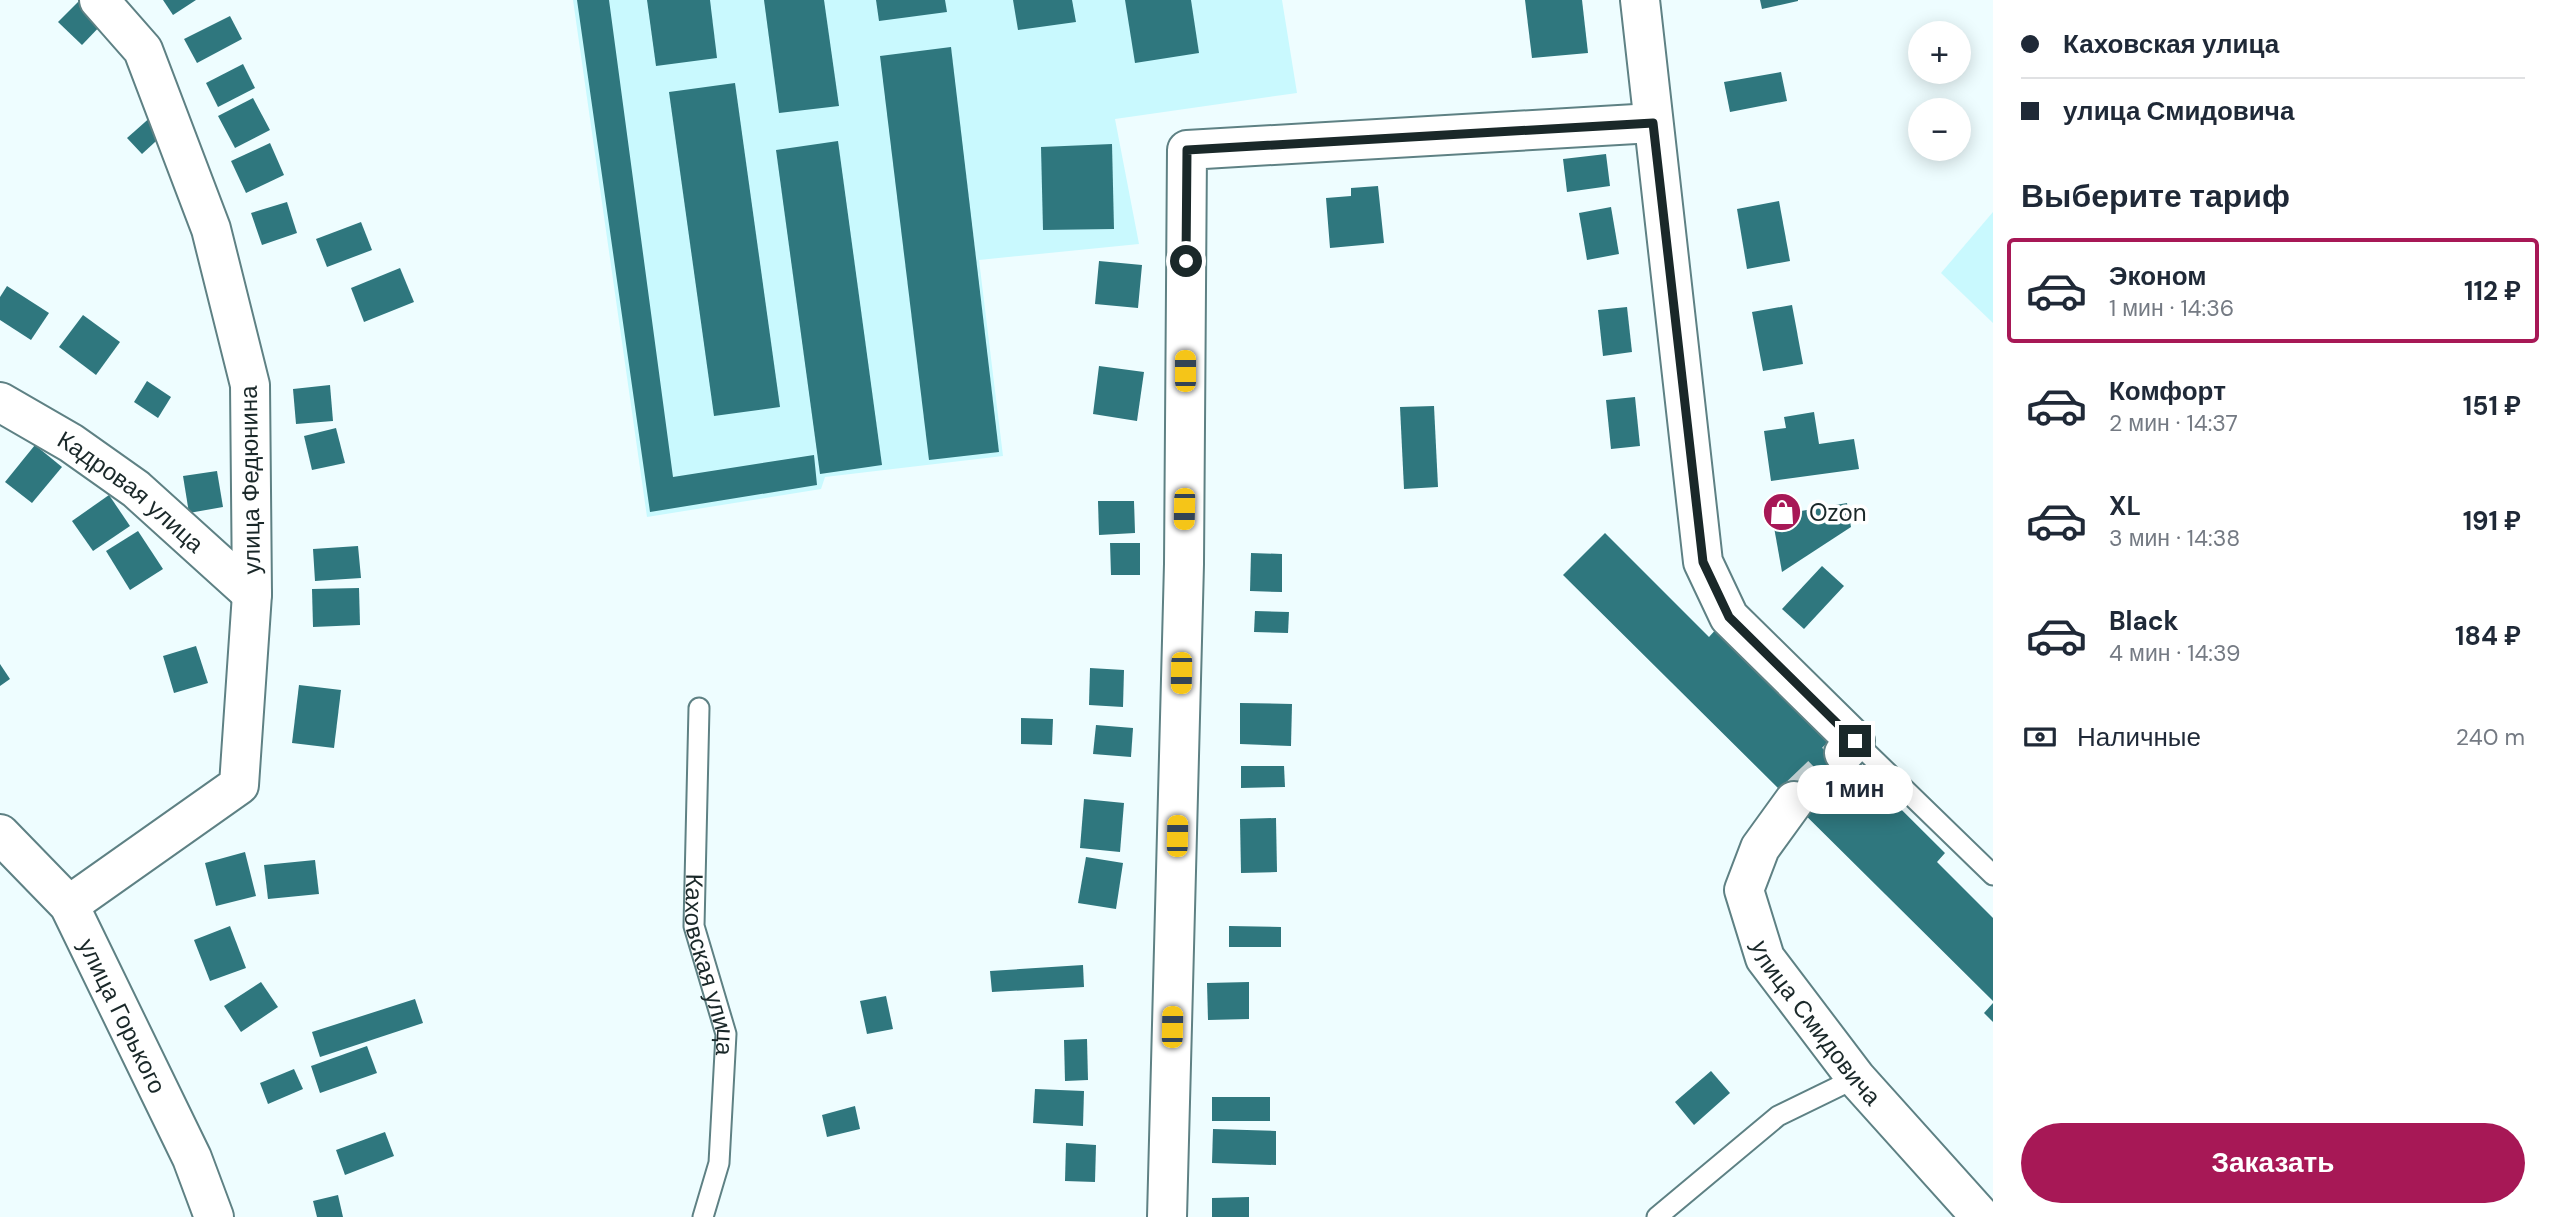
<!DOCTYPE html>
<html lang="ru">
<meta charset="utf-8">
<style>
:root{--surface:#fff;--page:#f2f2f3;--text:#1f2937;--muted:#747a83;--line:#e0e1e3;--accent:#a71856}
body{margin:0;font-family:"DM Sans",sans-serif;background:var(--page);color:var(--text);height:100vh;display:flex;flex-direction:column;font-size:26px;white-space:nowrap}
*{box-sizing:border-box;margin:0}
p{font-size:23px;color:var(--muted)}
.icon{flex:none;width:38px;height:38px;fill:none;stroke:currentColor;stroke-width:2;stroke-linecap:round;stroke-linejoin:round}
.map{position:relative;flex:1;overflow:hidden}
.panel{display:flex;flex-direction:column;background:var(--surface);width:560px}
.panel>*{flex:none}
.top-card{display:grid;align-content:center;height:154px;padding:0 28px;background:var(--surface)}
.tools{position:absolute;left:1908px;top:21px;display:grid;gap:14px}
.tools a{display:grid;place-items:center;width:63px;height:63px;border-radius:50%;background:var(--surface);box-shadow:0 4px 18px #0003;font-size:35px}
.end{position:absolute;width:32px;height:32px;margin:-16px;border:9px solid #1a2829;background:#fff;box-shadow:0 0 0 4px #fff}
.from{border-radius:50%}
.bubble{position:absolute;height:49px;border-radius:24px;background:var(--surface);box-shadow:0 4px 18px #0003;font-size:23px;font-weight:700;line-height:49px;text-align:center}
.car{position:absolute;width:21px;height:42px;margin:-21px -10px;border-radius:9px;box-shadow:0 0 5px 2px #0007;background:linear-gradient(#f5c518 24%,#345 0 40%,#f5c518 0 76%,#345 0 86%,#f5c518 0)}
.top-card b{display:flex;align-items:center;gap:24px;height:66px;font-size:26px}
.top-card b+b{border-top:2px solid var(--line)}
.top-card i{width:18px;height:18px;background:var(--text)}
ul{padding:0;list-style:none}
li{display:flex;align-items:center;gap:21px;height:105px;margin:0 14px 10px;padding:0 14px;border:4px solid transparent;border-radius:7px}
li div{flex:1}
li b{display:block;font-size:26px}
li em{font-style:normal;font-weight:700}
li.current{border-color:var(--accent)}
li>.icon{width:63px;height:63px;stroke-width:1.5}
h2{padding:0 28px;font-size:32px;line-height:84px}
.pay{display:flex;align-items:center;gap:18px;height:77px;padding:0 28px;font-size:26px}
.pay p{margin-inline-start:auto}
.cta{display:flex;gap:14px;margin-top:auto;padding:14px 28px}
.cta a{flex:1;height:80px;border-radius:42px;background:var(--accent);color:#fff;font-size:28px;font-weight:700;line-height:80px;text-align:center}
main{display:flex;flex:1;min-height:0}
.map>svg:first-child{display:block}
.built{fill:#c9f9fe}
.building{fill:#2f777e}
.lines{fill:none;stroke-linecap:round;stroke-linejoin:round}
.street-tunnel{stroke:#c4d2d4;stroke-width:38;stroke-dasharray:38 19;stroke-linecap:butt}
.lane-casing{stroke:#5e8184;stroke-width:23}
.street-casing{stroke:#5e8184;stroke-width:42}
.lane{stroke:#fff;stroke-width:19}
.street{stroke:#fff;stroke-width:38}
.route{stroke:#1a2829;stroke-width:9}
.labels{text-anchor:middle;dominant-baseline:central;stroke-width:7;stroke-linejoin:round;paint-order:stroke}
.street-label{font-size:24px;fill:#1a2829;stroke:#fff}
.poi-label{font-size:24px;fill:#1a2829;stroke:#fff;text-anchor:start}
</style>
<main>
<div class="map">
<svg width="1993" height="1217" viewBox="0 0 1993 1217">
<rect width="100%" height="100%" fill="#eefdff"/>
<!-- built -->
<g class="built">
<path d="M573,0H1282L1297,93L1115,119L1139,244L979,260L1003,456L825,477L821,489L647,517Z"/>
<path d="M1993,212V323L1941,273Z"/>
</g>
<!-- building -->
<g class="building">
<path d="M80,0L104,22L82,45L58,22Z"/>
<path d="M163,0H196L173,15Z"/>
<path d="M577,0H609L673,477L814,455L817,485L650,512Z"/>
<path d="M647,0H710L717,58L656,66Z"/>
<path d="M764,0H824L839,106L779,113Z"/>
<path d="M876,0H945L947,12L879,21Z"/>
<path d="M1013,0H1072L1076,22L1018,30Z"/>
<path d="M1125,0H1191L1199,53L1135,63Z"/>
<path d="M1525,0H1582L1588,53L1532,58Z"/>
<path d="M1760,0H1798V1L1762,9Z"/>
<path d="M230,16L242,39L197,63L184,39Z"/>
<path d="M951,47L999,452L929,460L880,56Z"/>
<path d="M243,64L255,88L218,107L206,83Z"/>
<path d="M1781,72L1787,101L1730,112L1724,82Z"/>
<path d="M735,83L780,407L714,416L669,92Z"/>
<path d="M253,98L270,130L235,148L218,116Z"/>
<path d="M153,115L167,131L142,154L127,138Z"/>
<path d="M838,141L882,465L820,474L776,150Z"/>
<path d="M270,143L284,175L246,193L231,161Z"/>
<path d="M1112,144L1114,229L1043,230L1041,147Z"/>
<path d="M1606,154L1610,186L1567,192L1563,159Z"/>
<path d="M1378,186L1384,243L1330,248L1326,198L1351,196V188Z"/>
<path d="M1779,201L1790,261L1747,269L1737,209Z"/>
<path d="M287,202L297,233L262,245L251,213Z"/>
<path d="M1611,207L1619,254L1587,260L1579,213Z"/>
<path d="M361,222L372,250L327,267L316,239Z"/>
<path d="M1099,261L1142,265L1138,308L1095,304Z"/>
<path d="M400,268L414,302L364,322L351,288Z"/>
<path d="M7,286L49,313L31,340L0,320V297Z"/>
<path d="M1792,305L1803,364L1763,371L1752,312Z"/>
<path d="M1627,307L1632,352L1603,356L1598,310Z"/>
<path d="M83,315L120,342L96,375L59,347Z"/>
<path d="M1099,366L1144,372L1137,421L1093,414Z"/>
<path d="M147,381L171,397L158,418L134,402Z"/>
<path d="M330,385L333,421L296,424L293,389Z"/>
<path d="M1635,397L1640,446L1611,449L1606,400Z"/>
<path d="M1434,406L1438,487L1404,489L1400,407Z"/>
<path d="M1814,412L1819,444L1854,439L1859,469L1771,481L1764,431L1786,428L1784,417Z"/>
<path d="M336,428L345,463L312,470L304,436Z"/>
<path d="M35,445L62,467L32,503L5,482Z"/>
<path d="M217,471L223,507L189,513L183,476Z"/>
<path d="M109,495L130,526L93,551L72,521Z"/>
<path d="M1098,501H1134L1135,533L1099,535Z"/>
<path d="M1847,503L1851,527L1782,572L1772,516Z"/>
<path d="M138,531L163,569L130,590L106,551Z"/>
<path d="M1605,533L1709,637L1718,627L1945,853L1937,862L1993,918V1001L1563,575Z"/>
<path d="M1110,543H1140V575H1111Z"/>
<path d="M358,546L361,578L315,581L313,549Z"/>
<path d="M1251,553L1282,554V592L1250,591Z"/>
<path d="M1822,566L1844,586L1804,629L1782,609Z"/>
<path d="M359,588L360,625L313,627L312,589Z"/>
<path d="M1255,611L1289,612L1288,633L1254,632Z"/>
<path d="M196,646L208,683L174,693L163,656Z"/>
<path d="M0,664L10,679L0,686Z"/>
<path d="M1090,668L1124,670L1123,707L1089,705Z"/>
<path d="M299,685L341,690L334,748L292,743Z"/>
<path d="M1240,703L1292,704L1291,746L1240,744Z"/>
<path d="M1021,718L1053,719L1052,745L1021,744Z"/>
<path d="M1096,725L1133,728L1131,757L1093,754Z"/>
<path d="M1241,766H1284L1285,787L1241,788Z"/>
<path d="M1084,799L1124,803L1120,852L1080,848Z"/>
<path d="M1276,818L1277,872L1241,873L1240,819Z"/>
<path d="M245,852L256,896L216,906L205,863Z"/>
<path d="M1086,857L1123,863L1116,909L1078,903Z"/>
<path d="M315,860L319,894L268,899L264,865Z"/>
<path d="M230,926L246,968L210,981L194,940Z"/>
<path d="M1229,926L1281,927V947H1229Z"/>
<path d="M1083,965L1084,987L992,992L990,971Z"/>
<path d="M261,982L278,1007L241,1032L224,1006Z"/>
<path d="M1249,982V1019L1208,1020L1207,983Z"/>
<path d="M886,996L893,1029L867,1034L860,1001Z"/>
<path d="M415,999L423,1023L320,1057L312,1032Z"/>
<path d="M1993,1003V1022L1984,1013Z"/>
<path d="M1087,1039L1088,1080L1065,1081L1064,1040Z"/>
<path d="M367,1046L377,1073L320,1093L311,1066Z"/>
<path d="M294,1069L303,1089L268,1104L260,1083Z"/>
<path d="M1711,1071L1730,1093L1694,1125L1675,1102Z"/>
<path d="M1035,1089L1084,1091L1083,1126L1033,1123Z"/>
<rect x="1212" y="1097" width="58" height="24"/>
<path d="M855,1106L860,1129L827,1137L822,1115Z"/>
<path d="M1213,1129L1276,1131V1165L1212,1163Z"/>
<path d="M385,1132L394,1156L345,1175L336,1150Z"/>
<path d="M1066,1143L1096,1145L1095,1182L1065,1181Z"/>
<path d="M338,1195L343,1217H317L313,1201Z"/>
<path d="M1249,1197V1217H1212V1198Z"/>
</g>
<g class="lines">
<!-- street-tunnel -->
<path class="street-tunnel" d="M1794,801L1844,753"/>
<!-- lane casing -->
<g class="lane-casing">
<g id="lane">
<path id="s1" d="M699,708L694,926L726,1034L719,1163L703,1217"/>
<path d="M1855,741L1993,875"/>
<path d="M1657,1217L1778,1116L1856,1078"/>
</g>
</g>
<!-- street casing -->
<g class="street-casing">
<g id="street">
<path d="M1640,0L1703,562L1729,617L1855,741L1844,753"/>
<path id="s2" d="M0,402L71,443L136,489L252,594"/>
<path id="s3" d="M1794,801L1760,848L1744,890L1765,958L1856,1078L1981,1217"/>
<path id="s4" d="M0,834L69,905L192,1158L214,1217"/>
<path d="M69,905L239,785L252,594L250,385L211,229L143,50L99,0"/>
<path d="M1167,1217L1184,564L1187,150L1653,123"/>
</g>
</g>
<!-- lane -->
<use href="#lane" class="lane"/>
<!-- street -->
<use href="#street" class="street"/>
</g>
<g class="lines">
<!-- route -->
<path class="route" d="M1186,261L1187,150L1653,123L1703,562L1729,617L1855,741"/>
</g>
<!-- icons -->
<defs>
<g id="shop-disc" transform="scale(2.0125)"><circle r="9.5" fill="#a71856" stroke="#fff"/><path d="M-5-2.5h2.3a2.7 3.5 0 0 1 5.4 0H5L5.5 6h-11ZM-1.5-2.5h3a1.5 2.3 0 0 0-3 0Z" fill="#fff"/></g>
</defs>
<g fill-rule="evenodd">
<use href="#shop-disc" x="1782" y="512"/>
</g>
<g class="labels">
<!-- street labels -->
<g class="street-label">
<text transform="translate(250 480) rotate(-91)">улица Федюнина</text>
<text stroke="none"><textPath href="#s2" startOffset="159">Кадровая улица</textPath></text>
<text stroke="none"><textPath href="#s1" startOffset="259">Каховская улица</textPath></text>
<text stroke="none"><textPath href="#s4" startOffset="222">улица Горького</textPath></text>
<text stroke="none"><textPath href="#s3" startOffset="256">улица Смидовича</textPath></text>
</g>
<!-- poi labels -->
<g class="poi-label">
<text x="1809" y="512">Ozon</text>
</g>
</g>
</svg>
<div class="tools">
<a>+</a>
<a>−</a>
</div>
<i class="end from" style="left:1186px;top:261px"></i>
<i class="end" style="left:1855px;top:741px"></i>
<div class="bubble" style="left:1797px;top:765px;width:116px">1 мин</div>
<i class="car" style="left:1185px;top:371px;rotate:0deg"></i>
<i class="car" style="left:1184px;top:509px;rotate:181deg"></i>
<i class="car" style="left:1181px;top:673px;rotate:181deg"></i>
<i class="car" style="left:1177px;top:836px;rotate:1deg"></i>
<i class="car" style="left:1172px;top:1027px;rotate:1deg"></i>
</div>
<section class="panel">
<div class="top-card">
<b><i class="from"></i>Каховская улица</b>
<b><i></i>улица Смидовича</b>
</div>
<h2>Выберите тариф</h2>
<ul>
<li class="current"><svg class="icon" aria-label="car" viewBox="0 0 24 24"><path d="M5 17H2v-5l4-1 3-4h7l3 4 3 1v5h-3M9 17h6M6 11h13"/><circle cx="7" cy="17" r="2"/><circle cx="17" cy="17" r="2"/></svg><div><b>Эконом</b><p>1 мин · 14:36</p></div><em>112 ₽</em></li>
<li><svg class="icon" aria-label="car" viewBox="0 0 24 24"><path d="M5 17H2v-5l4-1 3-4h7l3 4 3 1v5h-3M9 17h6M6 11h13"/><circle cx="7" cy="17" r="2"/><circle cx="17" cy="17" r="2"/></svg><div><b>Комфорт</b><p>2 мин · 14:37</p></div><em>151 ₽</em></li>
<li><svg class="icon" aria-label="car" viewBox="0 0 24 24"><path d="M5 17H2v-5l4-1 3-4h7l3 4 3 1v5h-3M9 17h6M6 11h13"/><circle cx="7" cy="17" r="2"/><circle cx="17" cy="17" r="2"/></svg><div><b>XL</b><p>3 мин · 14:38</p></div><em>191 ₽</em></li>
<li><svg class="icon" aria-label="car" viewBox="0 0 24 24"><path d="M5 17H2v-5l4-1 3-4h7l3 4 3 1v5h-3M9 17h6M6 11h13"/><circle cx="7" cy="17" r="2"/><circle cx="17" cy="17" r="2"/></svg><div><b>Black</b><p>4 мин · 14:39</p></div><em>184 ₽</em></li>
</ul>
<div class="pay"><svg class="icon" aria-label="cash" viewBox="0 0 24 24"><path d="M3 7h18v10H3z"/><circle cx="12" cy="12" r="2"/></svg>Наличные<p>240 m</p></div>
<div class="cta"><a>Заказать</a></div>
</section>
</main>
